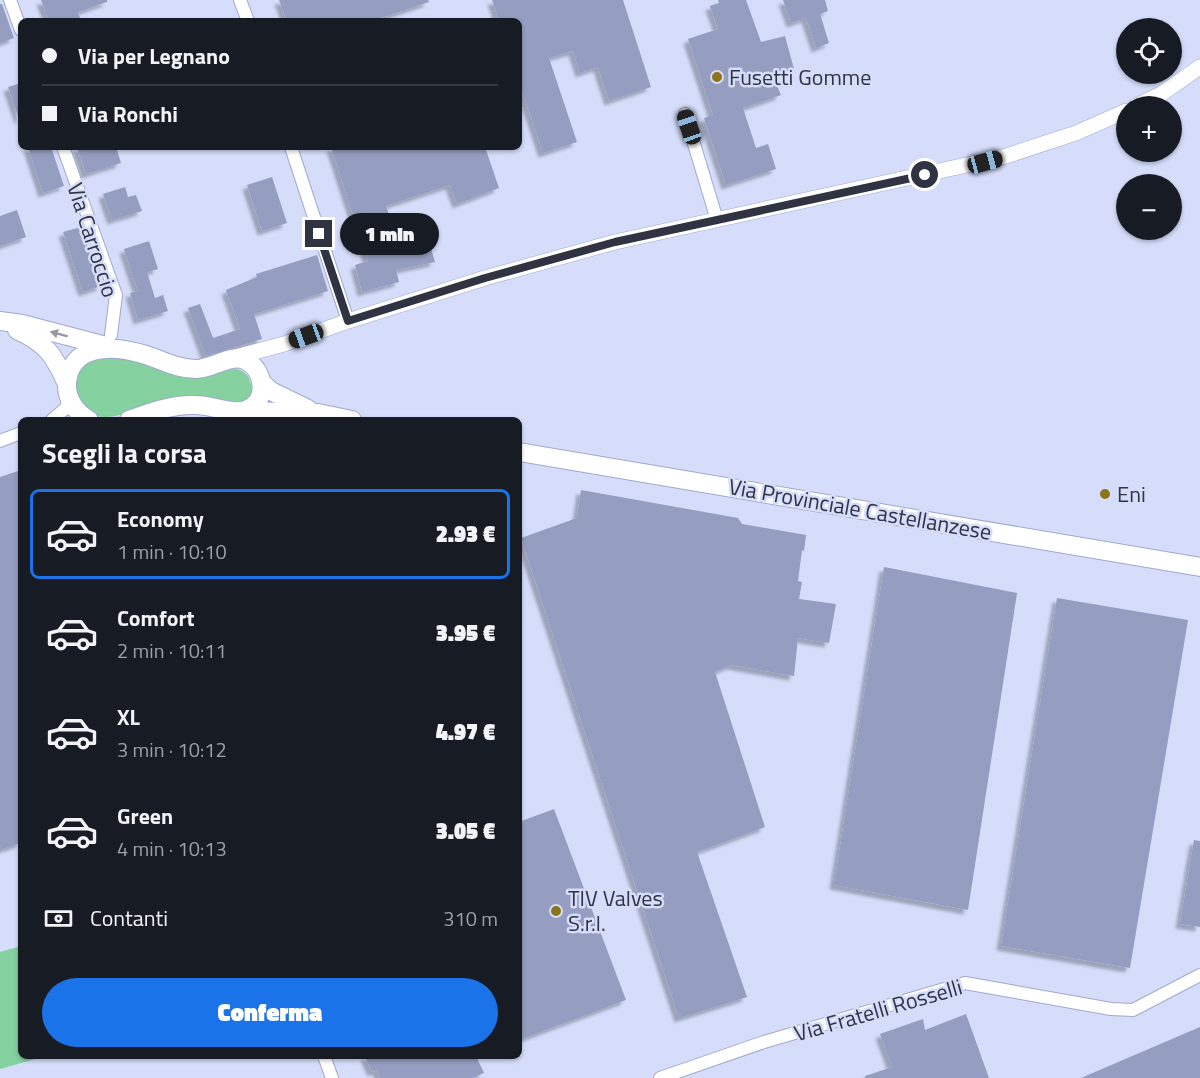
<!DOCTYPE html>
<html lang="it">
<meta charset="utf-8">
<style>
:root{--surface:#171b24;--page:#242831;--text:#f1f3f6;--muted:#9ea1a6;--line:#363941;--accent:#1a73e8}
body{margin:0;font-family:"Titillium Web",sans-serif;background:var(--page);color:var(--text);height:100vh;display:flex;flex-direction:column;font-size:22px;white-space:nowrap}
*{box-sizing:border-box;margin:0}
p{font-size:20px;color:var(--muted)}
.icon{flex:none;width:33px;height:33px;fill:none;stroke:currentColor;stroke-width:2;stroke-linecap:round;stroke-linejoin:round}
.map{position:relative;flex:1;overflow:hidden}
.sheet{position:absolute;left:18px;top:417px;width:504px;height:642px;display:flex;flex-direction:column;background:var(--surface);border-radius:9px;box-shadow:0 2px 4px #0004}
.sheet>*{flex:none}
.guide{position:absolute;left:18px;top:18px;width:504px;height:132px;border-radius:9px;box-shadow:0 2px 4px #0004;display:grid;align-content:center;height:132px;padding:0 24px;background:var(--surface)}
.buttons{position:absolute;left:1116px;top:18px;display:grid;gap:12px}
.buttons a{display:grid;place-items:center;width:66px;height:66px;border-radius:50%;background:var(--surface);box-shadow:0 2px 4px #0004;font-size:30px}
.end{position:absolute;width:27px;height:27px;margin:-14px;border:8px solid #303341;background:#fff;box-shadow:0 0 0 3px #fff}
.from{border-radius:50%}
.bubble{position:absolute;height:42px;border-radius:21px;background:var(--surface);box-shadow:0 2px 4px #0004;font-size:20px;font-weight:800;line-height:42px;text-align:center}
.car{position:absolute;width:18px;height:36px;margin:-18px -9px;border-radius:8px;box-shadow:0 0 4px 2px #0007;background:linear-gradient(#222 24%,#8ab4d8 0 40%,#222 0 76%,#8ab4d8 0 86%,#222 0)}
.guide b{display:flex;align-items:center;gap:21px;height:57px;font-size:22px}
.guide b+b{border-top:2px solid var(--line)}
.guide i{width:15px;height:15px;background:var(--text)}
ul{padding:0;list-style:none}
li{display:flex;align-items:center;gap:18px;height:90px;margin:0 12px 9px;padding:0 12px;border:3px solid transparent;border-radius:9px}
li div{flex:1}
li b{display:block;font-size:22px}
li em{font-style:normal;font-weight:800}
li.active{border-color:var(--accent)}
li>.icon{width:54px;height:54px;stroke-width:1.5}
h2{padding:0 24px;font-size:27px;line-height:72px}
.pay{display:flex;align-items:center;gap:15px;height:66px;padding:0 24px;font-size:22px}
.pay p{margin-inline-start:auto}
.button{display:flex;gap:12px;margin-top:auto;padding:12px 24px}
.button a{flex:1;height:69px;border-radius:36px;background:var(--accent);color:#fff;font-size:24px;font-weight:800;line-height:69px;text-align:center}
.map>svg:first-child{display:block}
.green{fill:#85d19f}
.building{fill:#959dc0;filter:url(#shadow)}
.lines{fill:none;stroke-linecap:round;stroke-linejoin:round}
.minor-casing{stroke:#a1a9cd;stroke-width:14}
.tertiary-casing{stroke:#a1a9cd;stroke-width:16}
.primary-casing{stroke:#a1a9cd;stroke-width:20}
.minor{stroke:#fff;stroke-width:12}
.tertiary{stroke:#fff;stroke-width:15}
.primary{stroke:#fff;stroke-width:18}
.oneway{fill:#9899a0}
.route{stroke:#303341;stroke-width:8}
.poi-dot{fill:#8b7519;stroke:#d5ddfb;stroke-width:2}
.labels{text-anchor:middle;dominant-baseline:central;stroke-width:5;stroke-linejoin:round;paint-order:stroke}
.poi-label{font-size:22px;fill:#303341;stroke:#d5ddfb;text-anchor:start}
.street-label{font-size:22px;fill:#303341;stroke:#d5ddfb}
</style>
<div class="map">
<svg width="1200" height="1078" viewBox="0 0 1200 1078">
<defs>
<filter id="shadow"><feDropShadow dx="-4.5" dy="4.5" stdDeviation="1.5" flood-color="#0004"/></filter>
</defs>
<rect width="100%" height="100%" fill="#d5ddfb"/>
<!-- green -->
<g class="green">
<path d="M93,356C102,356 112,355 121,357C146,363 171,376 197,378C212,378 223,368 237,369C243,371 248,374 250,381C264,417 215,397 200,396C193,395 184,396 177,397C154,400 126,417 105,417C89,417 83,404 74,392L77,374Z"/>
<path d="M21,946V1056H46L0,1069V952Z"/>
</g>
<!-- building -->
<g class="building">
<path d="M41,0H107V2L78,12L81,21H49Z"/>
<path d="M279,0H428L429,2L372,21H287Z"/>
<path d="M492,0H623L651,87L609,101L598,67L580,73L573,51L549,58L577,142L543,153L519,81V21H499Z"/>
<path d="M718,0H746L761,42L785,36L794,69L773,76L781,95L743,108L756,148L768,144L776,169L726,185L704,118L713,115L688,39L718,29L710,6L719,3Z"/>
<path d="M783,0H825L828,11L820,14L829,43L816,48L806,18L791,23Z"/>
<path d="M0,4H2L14,38L0,43Z"/>
<path d="M21,83V119H19L8,87Z"/>
<path d="M28,147H51L64,186L43,193Z"/>
<path d="M77,147H116L121,163L86,174Z"/>
<path d="M331,147H485L499,188L457,204L450,185L386,206L401,248L429,242L435,262L396,270L399,282L362,292L355,265L368,261Z"/>
<path d="M272,177L287,223L262,231L247,185Z"/>
<path d="M125,187L128,197L136,195L142,211L112,220L103,194Z"/>
<path d="M17,210L26,237L0,246V216Z"/>
<path d="M81,227L101,286L83,292L63,232Z"/>
<path d="M149,241L158,269L147,272L155,298L163,295L168,311L138,320L130,293L138,291L124,249Z"/>
<path d="M317,255L328,291L254,314L262,339L206,356L188,308L200,304L213,338L240,329L226,290L257,277L256,274Z"/>
<path d="M21,470V843L0,850V477Z"/>
<path d="M581,490L738,518L742,524L806,535L804,551L802,550L798,581L802,582L799,599L836,604L829,643L798,638L794,676L731,665L715,672L765,827L697,852L747,997L679,1018L521,538L577,518Z"/>
<path d="M884,567L1017,593L968,910L834,885Z"/>
<path d="M1057,598L1188,620L1130,968L1001,946Z"/>
<path d="M554,809L626,1000L519,1040V822Z"/>
<path d="M1194,840L1200,841V927L1180,924Z"/>
<path d="M966,1014L989,1078H865V1076L892,1067L880,1034L923,1019L925,1030Z"/>
<path d="M1200,1027V1078H1081Z"/>
<path d="M365,1056H476L484,1073L472,1078H380L377,1070L372,1072Z"/>
</g>
<g class="lines">
<!-- minor casing -->
<g class="minor-casing">
<g id="minor">
<path d="M10,0L21,30"/>
<path d="M240,0L248,21"/>
<path d="M685,114L717,220"/>
<path d="M63,147L116,295L111,335"/>
<path d="M291,147L348,321"/>
<path d="M52,420L66,408L69,396"/>
<path d="M0,441L21,433"/>
<path d="M324,1056L332,1078"/>
<path d="M660,1078L764,1042L965,983L1111,1009L1133,1010L1200,975"/>
</g>
</g>
<!-- tertiary casing -->
<g class="tertiary-casing">
<g id="tertiary">
<path d="M1136,106L1161,94L1200,67"/>
<path d="M232,358L284,344L348,321L485,278L615,242L1003,157L1076,133L1126,111"/>
</g>
</g>
<!-- primary casing -->
<g class="primary-casing">
<g id="primary">
<path d="M0,321L22,324L106,346"/>
<path d="M17,330C46,343 54,355 67,384"/>
<path d="M262,383L271,391L308,409"/>
<path d="M245,411L318,413L352,420"/>
<path d="M89,420C76,413 66,399 67,383C70,345 111,345 139,353C159,358 175,369 196,369C213,369 229,354 245,360C265,369 269,402 246,410C232,415 211,405 196,405C173,404 151,412 129,420"/>
<path d="M519,452L1200,567"/>
</g>
</g>
<!-- minor -->
<use href="#minor" class="minor"/>
<!-- tertiary -->
<use href="#tertiary" class="tertiary"/>
<!-- primary -->
<use href="#primary" class="primary"/>
</g>
<!-- one-way arrows -->
<defs><path id="oneway-solid" d="M-6-.8H1V-3.2L6.5 0L1 3.2V.8H-6Z" transform="scale(1.5)"/></defs>
<use class="oneway" href="#oneway-solid" transform="translate(59 334) rotate(-165)"/>
<g class="lines">
<!-- route -->
<path class="route" d="M319,234L348,321L485,278L615,242L925,175"/>
</g>
<!-- markers -->
<g class="poi-dot">
<circle cx="717" cy="77" r="6"/>
<circle cx="1105" cy="494" r="6"/>
<circle cx="556" cy="911" r="6"/>
</g>
<g class="labels">
<!-- poi labels -->
<g class="poi-label">
<text x="729" y="77">Fusetti Gomme</text>
<text x="1117" y="494">Eni</text>
<text x="568" y="898">TIV Valves<tspan x="568" dy="25">S.r.l.</tspan></text>
</g>
<!-- street labels -->
<g class="street-label">
<text transform="translate(93 240) rotate(72)">Via Carroccio</text>
<text transform="translate(860 509) rotate(10)">Via Provinciale Castellanzese</text>
<text transform="translate(878 1010) rotate(-16)">Via Fratelli Rosselli</text>
</g>
</g>
</svg>
<div class="buttons">
<a><svg class="icon" aria-label="locate" viewBox="0 0 24 24"><circle cx="12" cy="12" r="6"/><path d="M12 2v4M12 18v4M2 12h4M18 12h4"/></svg></a>
<a>+</a>
<a>−</a>
</div>
<i class="end from" style="left:925px;top:175px"></i>
<i class="end" style="left:319px;top:234px"></i>
<div class="bubble" style="left:340px;top:213px;width:99px">1 min</div>
<i class="car" style="left:689px;top:127px;rotate:341deg"></i>
<i class="car" style="left:985px;top:162px;rotate:75deg"></i>
<i class="car" style="left:306px;top:336px;rotate:250deg"></i>
<div class="guide">
<b><i class="from"></i>Via per Legnano</b>
<b><i></i>Via Ronchi</b>
</div>
<section class="sheet">
<h2>Scegli la corsa</h2>
<ul>
<li class="active"><svg class="icon" aria-label="car" viewBox="0 0 24 24"><path d="M5 17H2v-5l4-1 3-4h7l3 4 3 1v5h-3M9 17h6M6 11h13"/><circle cx="7" cy="17" r="2"/><circle cx="17" cy="17" r="2"/></svg><div><b>Economy</b><p>1 min · 10:10</p></div><em>2.93 €</em></li>
<li><svg class="icon" aria-label="car" viewBox="0 0 24 24"><path d="M5 17H2v-5l4-1 3-4h7l3 4 3 1v5h-3M9 17h6M6 11h13"/><circle cx="7" cy="17" r="2"/><circle cx="17" cy="17" r="2"/></svg><div><b>Comfort</b><p>2 min · 10:11</p></div><em>3.95 €</em></li>
<li><svg class="icon" aria-label="car" viewBox="0 0 24 24"><path d="M5 17H2v-5l4-1 3-4h7l3 4 3 1v5h-3M9 17h6M6 11h13"/><circle cx="7" cy="17" r="2"/><circle cx="17" cy="17" r="2"/></svg><div><b>XL</b><p>3 min · 10:12</p></div><em>4.97 €</em></li>
<li><svg class="icon" aria-label="car" viewBox="0 0 24 24"><path d="M5 17H2v-5l4-1 3-4h7l3 4 3 1v5h-3M9 17h6M6 11h13"/><circle cx="7" cy="17" r="2"/><circle cx="17" cy="17" r="2"/></svg><div><b>Green</b><p>4 min · 10:13</p></div><em>3.05 €</em></li>
</ul>
<div class="pay"><svg class="icon" aria-label="cash" viewBox="0 0 24 24"><path d="M3 7h18v10H3z"/><circle cx="12" cy="12" r="2"/></svg>Contanti<p>310 m</p></div>
<div class="button"><a>Conferma</a></div>
</section>
</div>
